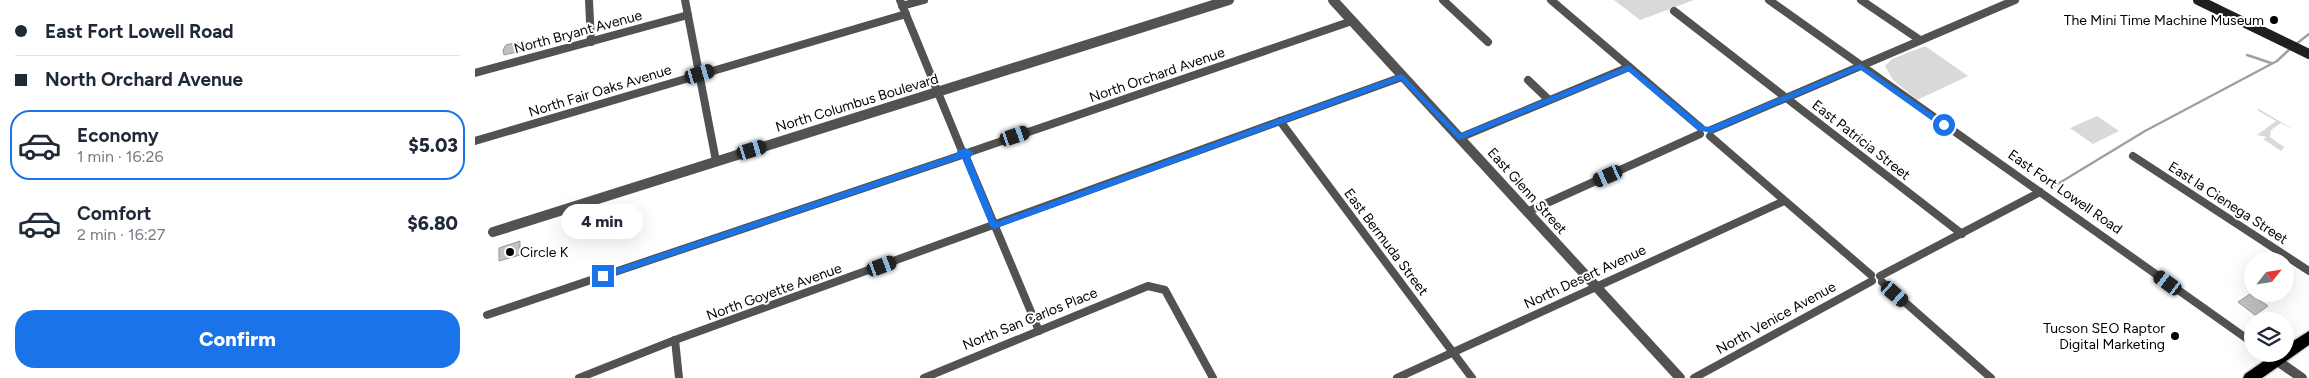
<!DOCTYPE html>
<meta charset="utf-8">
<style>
:root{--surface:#fff;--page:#f6f6f7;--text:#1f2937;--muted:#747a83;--line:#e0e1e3;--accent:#1a73e8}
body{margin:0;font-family:Figtree,sans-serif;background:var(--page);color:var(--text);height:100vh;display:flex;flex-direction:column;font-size:19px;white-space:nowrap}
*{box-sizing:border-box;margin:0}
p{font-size:16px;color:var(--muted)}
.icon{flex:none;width:28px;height:28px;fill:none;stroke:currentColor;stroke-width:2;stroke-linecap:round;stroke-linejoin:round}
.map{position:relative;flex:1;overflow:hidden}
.panel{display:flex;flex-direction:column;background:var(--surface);width:475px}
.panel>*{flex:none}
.banner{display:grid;align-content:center;height:110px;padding:0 15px;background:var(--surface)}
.needle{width:32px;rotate:60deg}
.buttons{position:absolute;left:1769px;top:252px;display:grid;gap:10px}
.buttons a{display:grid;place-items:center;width:50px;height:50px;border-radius:50%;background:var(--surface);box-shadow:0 5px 20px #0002;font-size:25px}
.end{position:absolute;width:22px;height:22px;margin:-11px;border:6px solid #1a73e8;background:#fff;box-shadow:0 0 0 2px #fff}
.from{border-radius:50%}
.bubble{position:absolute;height:35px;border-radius:18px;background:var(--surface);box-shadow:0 5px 20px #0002;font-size:16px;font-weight:800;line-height:35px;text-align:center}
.car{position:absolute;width:15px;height:30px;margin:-15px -8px;border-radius:6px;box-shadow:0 0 4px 1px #0007;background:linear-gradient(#222 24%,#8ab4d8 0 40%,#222 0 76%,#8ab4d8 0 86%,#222 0)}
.banner b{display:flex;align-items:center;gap:18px;height:48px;font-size:19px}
.banner b+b{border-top:1px solid var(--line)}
.banner i{width:12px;height:12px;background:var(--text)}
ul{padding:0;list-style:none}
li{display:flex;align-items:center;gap:15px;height:70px;margin:0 10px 8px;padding:0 5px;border:2px solid transparent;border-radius:20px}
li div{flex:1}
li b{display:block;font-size:19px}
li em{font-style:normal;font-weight:800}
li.active{border-color:var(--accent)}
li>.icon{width:45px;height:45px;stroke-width:1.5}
.action{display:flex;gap:10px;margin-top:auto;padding:10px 15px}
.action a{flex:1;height:58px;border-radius:20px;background:var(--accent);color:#fff;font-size:20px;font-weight:800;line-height:58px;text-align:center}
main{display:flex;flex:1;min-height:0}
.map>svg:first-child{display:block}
.green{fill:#d9d9d9}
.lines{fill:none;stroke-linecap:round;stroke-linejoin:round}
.stream{stroke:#a0a0a0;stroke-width:2.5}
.building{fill:#c2c2c2;stroke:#969696}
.primary-casing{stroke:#dbdbdb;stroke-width:3}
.minor{stroke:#525252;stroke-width:8}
.tertiary{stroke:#525252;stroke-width:10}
.secondary{stroke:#1f1f1f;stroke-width:10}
.primary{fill:#000;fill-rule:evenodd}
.route{fill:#1a73e8}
.poi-dot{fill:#000;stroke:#fff;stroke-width:2}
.labels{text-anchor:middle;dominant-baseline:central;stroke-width:4;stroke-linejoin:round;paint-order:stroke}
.poi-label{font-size:14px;fill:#000;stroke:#fff;text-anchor:end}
.street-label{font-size:14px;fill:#000;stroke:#fff}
</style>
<main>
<section class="panel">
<div class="banner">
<b><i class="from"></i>East Fort Lowell Road</b>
<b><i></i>North Orchard Avenue</b>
</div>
<ul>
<li class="active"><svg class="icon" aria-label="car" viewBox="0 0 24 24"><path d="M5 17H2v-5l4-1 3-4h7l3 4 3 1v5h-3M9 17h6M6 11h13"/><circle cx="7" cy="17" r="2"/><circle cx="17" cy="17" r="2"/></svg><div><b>Economy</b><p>1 min · 16:26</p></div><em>$5.03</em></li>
<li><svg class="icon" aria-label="car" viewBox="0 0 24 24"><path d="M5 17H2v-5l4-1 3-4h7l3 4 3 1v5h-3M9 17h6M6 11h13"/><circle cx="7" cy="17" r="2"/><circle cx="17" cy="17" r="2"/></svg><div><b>Comfort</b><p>2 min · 16:27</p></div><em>$6.80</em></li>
</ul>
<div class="action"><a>Confirm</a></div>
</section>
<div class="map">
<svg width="1834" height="378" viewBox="0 0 1834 378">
<rect width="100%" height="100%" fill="#fff"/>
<!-- green -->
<g class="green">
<path d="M1139,0H1219L1165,20Z"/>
<path d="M1450,46L1493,76L1442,100L1418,80L1410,66L1417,59Z"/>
<path d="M1784,109L1821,131L1806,123L1796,130L1795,137L1809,147L1806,151L1788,139L1792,137L1782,135L1801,121L1782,110Z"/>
<path d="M1622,116L1644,131L1618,144L1595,128Z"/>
</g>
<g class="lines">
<!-- stream -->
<g class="stream">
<path d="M1820,45L1834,34"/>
<path d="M1772,55L1796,63"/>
<path d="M1576,188L1670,131L1802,61L1816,48"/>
</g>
</g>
<!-- building -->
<g class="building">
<path d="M43,42V44L46,43V51L29,55L28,50L31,45Z"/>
<path d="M45,241V255L24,261V248Z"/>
<path d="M1775,294L1793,306L1780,315L1763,302Z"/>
</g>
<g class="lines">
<!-- primary casing -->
<g class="primary-casing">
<path id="primary" d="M1834,331V345L1787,378H1768L1770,374L1799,354H1810V346Z"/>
</g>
<!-- minor -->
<g class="minor">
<path d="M114,0L116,42"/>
<path d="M210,0L241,161"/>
<path d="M425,0L487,151"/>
<path d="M968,0L1013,42"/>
<path d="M1076,0L1226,128"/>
<path d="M1294,0L1778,343"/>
<path d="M1386,0L1445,40"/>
<path d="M427,6L449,0"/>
<path d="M1199,11L1487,234"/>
<path d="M0,73L213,15"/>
<path d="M1053,80L1074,100"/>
<path d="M805,121L997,378"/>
<path d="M1236,130L1540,0"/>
<path d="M1235,136L1396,275"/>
<path d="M984,138L1154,67"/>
<path d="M0,141L431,14"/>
<path d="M495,152L877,21"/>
<path d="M1658,156L1834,271"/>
<path d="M491,157L564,331"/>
<path d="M1052,212L1225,134"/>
<path d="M1405,276L1565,192"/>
<path d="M1407,282L1516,378"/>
<path d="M12,315L484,156"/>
<path d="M200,340L204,378"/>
<path d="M104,378L200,340L927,77"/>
<path d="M449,378L673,286L690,290L738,378"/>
<path d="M922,378L1309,201"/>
<path d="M1219,378L1397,281"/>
</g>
<!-- tertiary -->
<g class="tertiary">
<path d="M858,0L1205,378"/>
<path d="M18,232L754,0"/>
<path d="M1801,360L1827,378"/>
</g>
<!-- secondary -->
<path class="secondary" d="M1723,0L1834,54"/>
<!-- primary -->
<use href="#primary" class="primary"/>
</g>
<!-- route -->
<path class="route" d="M1385,64L1471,123V127H1466L1385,69L1236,133L1223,130L1153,71L984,140L926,80L519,229L515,226L487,158L131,278H125L124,276L125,274L481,154L483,150L491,148L499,153L495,158L521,222L927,74L985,134L1154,65L1228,126L1235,127Z"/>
<!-- markers -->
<g class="poi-dot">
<circle cx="1799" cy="20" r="5"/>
<circle cx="35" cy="252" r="5"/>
<circle cx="1700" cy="336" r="5"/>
</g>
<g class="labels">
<!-- poi labels -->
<g class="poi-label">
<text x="1789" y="20">The Mini Time Machine Museum</text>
<text x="45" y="252" text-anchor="start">Circle K</text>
<text x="1690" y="328">Tucson SEO Raptor<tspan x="1690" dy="16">Digital Marketing</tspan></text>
</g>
<!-- street labels -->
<g class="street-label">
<text transform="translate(103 32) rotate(-15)">North Bryant Avenue</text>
<text transform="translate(682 75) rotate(-19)">North Orchard Avenue</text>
<text transform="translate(125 91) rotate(-17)">North Fair Oaks Avenue</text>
<text transform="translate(382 103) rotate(-17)">North Columbus Boulevard</text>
<text transform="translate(1386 140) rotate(38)">East Patricia Street</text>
<text transform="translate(1052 191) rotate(48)">East Glenn Street</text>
<text transform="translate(1590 192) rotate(35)">East Fort Lowell Road</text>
<text transform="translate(1753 203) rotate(33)">East la Cienega Street</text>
<text transform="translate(911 242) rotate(53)">East Bermuda Street</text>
<text transform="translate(1110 277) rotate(-25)">North Desert Avenue</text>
<text transform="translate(299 292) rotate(-20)">North Goyette Avenue</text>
<text transform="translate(1301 318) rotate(-29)">North Venice Avenue</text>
<text transform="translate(555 319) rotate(-22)">North San Carlos Place</text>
</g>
</g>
</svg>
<div class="buttons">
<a><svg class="needle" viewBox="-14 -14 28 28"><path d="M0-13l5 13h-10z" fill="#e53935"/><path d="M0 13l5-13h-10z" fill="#747a83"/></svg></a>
<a><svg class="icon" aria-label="layers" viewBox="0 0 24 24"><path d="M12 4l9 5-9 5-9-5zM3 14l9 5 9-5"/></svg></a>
</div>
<i class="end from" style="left:1469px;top:125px"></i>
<i class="end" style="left:128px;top:276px"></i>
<div class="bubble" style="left:86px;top:204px;width:82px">4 min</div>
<i class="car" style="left:225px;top:74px;rotate:74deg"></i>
<i class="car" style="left:540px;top:136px;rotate:71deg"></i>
<i class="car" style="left:277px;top:150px;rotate:73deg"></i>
<i class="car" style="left:1133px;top:176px;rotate:246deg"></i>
<i class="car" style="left:407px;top:266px;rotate:70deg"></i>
<i class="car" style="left:1693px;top:283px;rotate:306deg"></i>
<i class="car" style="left:1420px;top:294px;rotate:131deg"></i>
</div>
</main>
